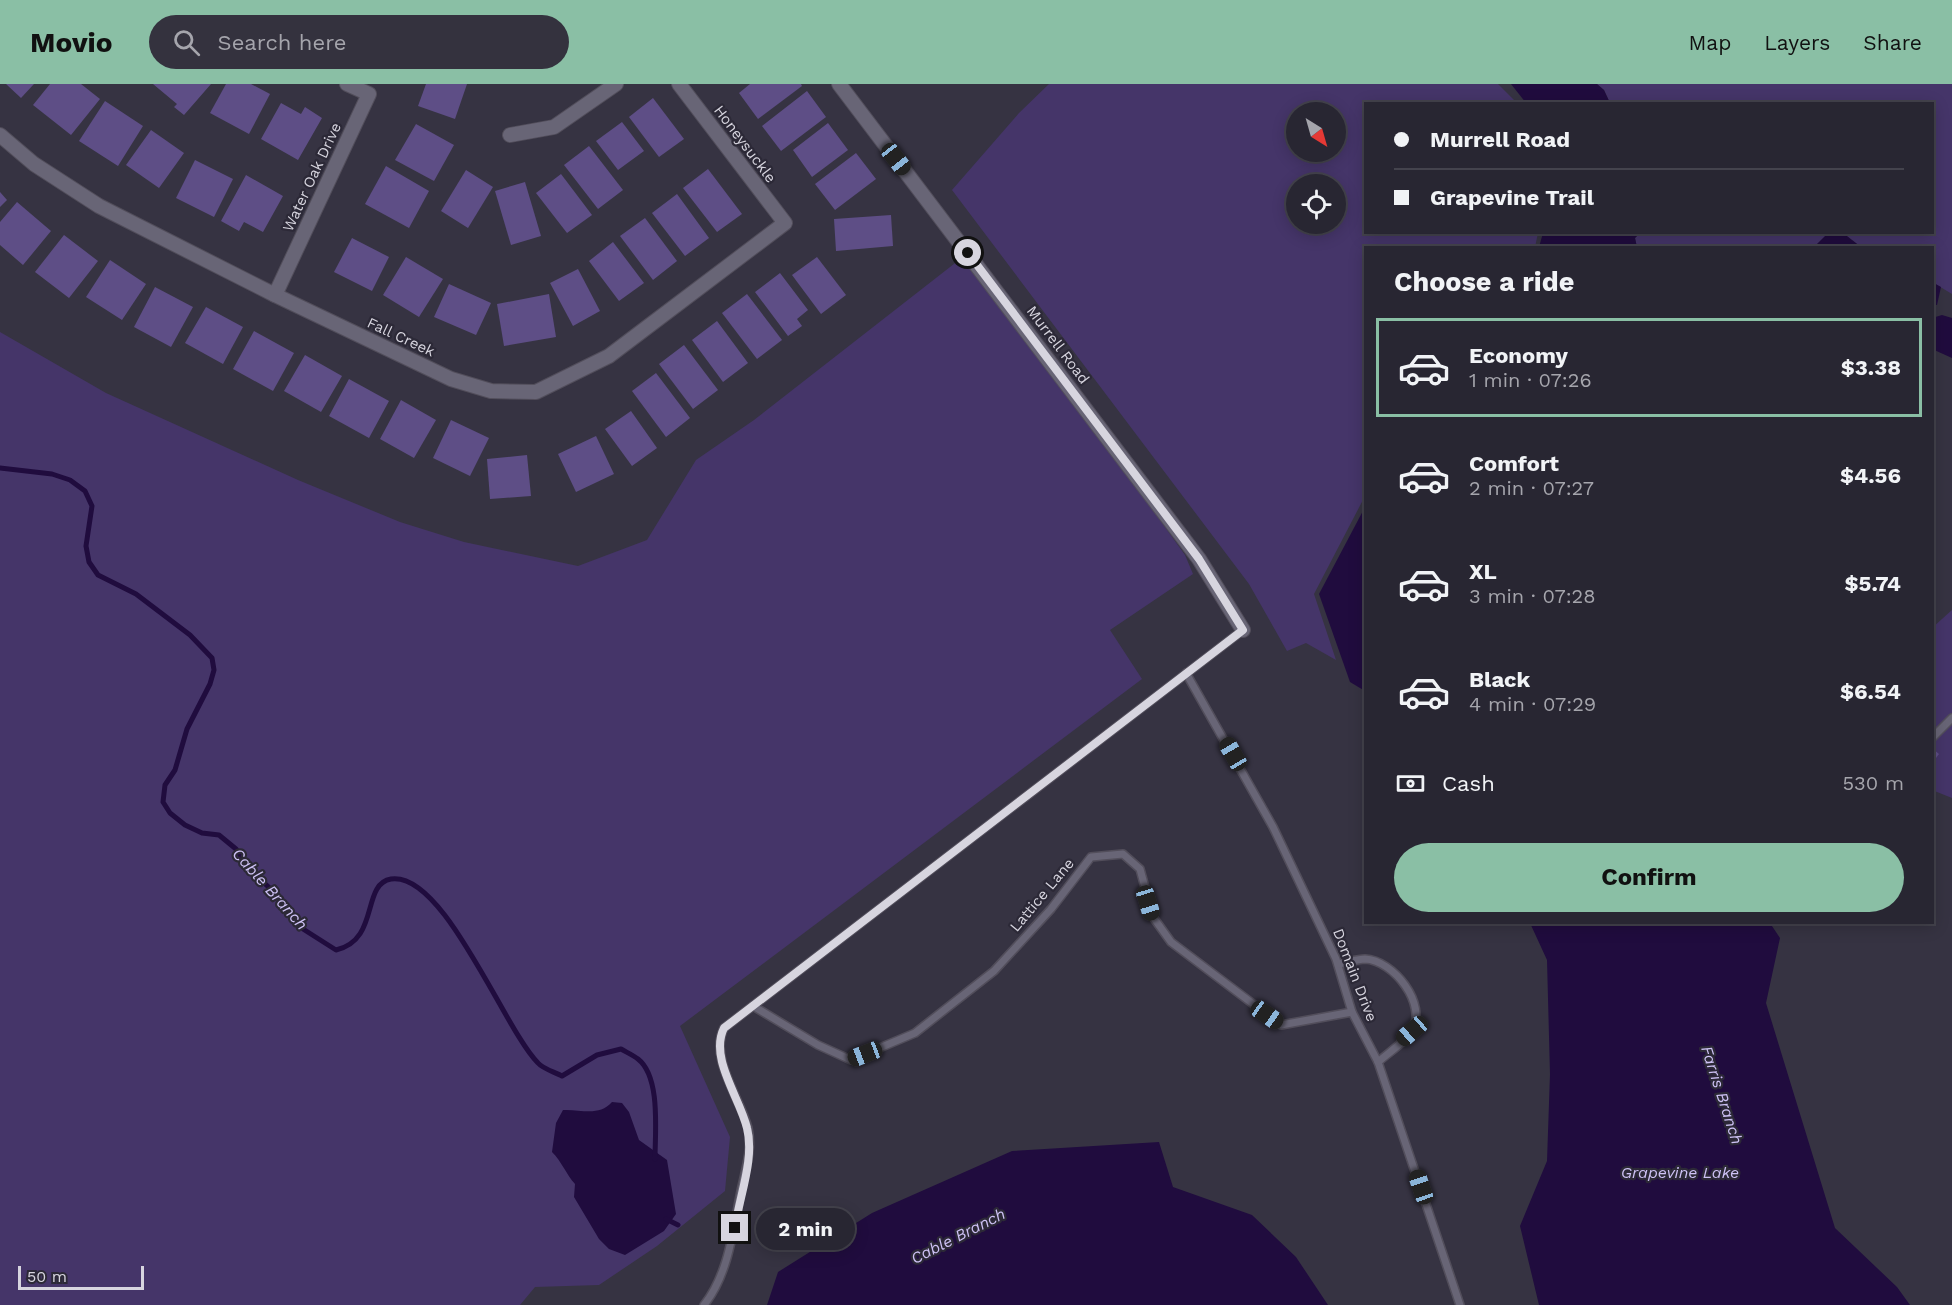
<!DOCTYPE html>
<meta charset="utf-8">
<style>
:root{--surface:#282632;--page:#34323e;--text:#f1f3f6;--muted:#a5a5ac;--line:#44434d;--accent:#8abfa5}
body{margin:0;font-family:"Work Sans",sans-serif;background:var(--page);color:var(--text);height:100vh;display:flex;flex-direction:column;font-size:22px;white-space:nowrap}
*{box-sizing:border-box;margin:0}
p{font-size:20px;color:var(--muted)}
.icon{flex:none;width:33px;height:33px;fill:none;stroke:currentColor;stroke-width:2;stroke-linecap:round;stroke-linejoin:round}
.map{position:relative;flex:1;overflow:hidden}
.panel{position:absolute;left:1364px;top:162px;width:570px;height:678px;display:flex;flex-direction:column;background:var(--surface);border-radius:0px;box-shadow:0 3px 15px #0003,0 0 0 2px var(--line)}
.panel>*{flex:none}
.top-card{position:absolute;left:1364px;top:18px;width:570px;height:132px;border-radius:0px;box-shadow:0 3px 15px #0003,0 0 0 2px var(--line);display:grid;align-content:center;height:132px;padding:0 30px;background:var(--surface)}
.needle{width:39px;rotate:143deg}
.buttons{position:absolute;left:1286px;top:18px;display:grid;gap:12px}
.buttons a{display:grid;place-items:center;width:60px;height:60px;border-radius:50%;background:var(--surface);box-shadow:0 3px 15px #0003,0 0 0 2px var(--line);font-size:30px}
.scale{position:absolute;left:18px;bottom:15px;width:126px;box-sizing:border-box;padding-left:6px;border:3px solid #d7d5df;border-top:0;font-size:16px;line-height:21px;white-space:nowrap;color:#d7d5df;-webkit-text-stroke:4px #2c2937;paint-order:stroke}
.end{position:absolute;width:27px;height:27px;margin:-14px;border:8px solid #d7d5df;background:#111;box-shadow:0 0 0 3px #111}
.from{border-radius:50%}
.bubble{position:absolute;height:42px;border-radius:21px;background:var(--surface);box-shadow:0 3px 15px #0003,0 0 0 2px var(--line);font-size:20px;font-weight:700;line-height:42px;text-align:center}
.car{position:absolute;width:18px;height:36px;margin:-18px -9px;border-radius:8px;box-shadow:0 0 4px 2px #0007;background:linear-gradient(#222 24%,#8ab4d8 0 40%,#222 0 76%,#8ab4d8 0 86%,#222 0)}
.top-card b{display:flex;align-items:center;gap:21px;height:57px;font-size:22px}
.top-card b+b{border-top:2px solid var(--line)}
.top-card i{width:15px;height:15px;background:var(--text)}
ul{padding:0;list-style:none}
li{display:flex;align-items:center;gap:18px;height:99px;margin:0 12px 9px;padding:0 18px;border:3px solid transparent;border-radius:0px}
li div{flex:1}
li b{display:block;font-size:22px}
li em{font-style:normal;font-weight:700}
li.on{border-color:var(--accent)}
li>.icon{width:54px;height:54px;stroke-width:1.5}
h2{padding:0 30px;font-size:27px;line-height:72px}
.pay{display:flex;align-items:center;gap:15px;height:66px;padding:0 30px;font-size:22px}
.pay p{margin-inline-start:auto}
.action{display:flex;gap:12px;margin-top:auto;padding:12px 30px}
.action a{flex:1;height:69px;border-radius:36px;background:var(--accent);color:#111;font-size:24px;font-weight:700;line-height:69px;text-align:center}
header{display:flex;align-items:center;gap:36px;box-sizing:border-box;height:84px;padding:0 30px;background:var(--accent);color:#111}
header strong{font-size:28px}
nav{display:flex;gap:33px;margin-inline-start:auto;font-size:21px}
.search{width:420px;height:54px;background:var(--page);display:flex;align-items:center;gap:15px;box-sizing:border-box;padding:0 21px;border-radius:33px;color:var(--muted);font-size:22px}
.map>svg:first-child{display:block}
.green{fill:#453569;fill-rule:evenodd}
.water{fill:#200c3e}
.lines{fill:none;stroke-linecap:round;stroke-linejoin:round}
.stream{stroke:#200c3e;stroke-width:5}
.building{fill:#5e4e86}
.service-casing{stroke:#524e5b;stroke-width:10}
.minor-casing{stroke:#524e5b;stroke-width:16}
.service{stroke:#686576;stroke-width:7}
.minor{stroke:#686576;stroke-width:14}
.route{stroke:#d7d5df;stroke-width:8}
.labels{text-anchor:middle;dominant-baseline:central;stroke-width:4.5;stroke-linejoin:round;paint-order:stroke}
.street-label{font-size:15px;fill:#d7d5df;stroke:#2c2937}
.water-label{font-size:16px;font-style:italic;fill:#cec2f5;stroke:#2c2937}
</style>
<header>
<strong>Movio</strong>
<div class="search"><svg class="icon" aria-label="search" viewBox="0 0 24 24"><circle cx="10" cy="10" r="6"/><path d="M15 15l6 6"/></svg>Search here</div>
<nav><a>Map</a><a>Layers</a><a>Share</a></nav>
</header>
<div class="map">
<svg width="1952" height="1221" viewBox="0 0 1952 1221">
<rect width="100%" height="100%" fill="#363342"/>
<!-- green -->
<g class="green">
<path d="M1049,0H1498L1517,19L1365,20V148L1538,149L1535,163L1365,164V412L1314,510L1336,576L1306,559L1287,567L1249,500L952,106L1019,29ZM1335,28V68H1296V28ZM1296,100H1335V140H1296Z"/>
<path d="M1597,0H1952V210L1932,198V164L1861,163L1843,149L1932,148V20L1610,19L1604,6Z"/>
<path d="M1640,149H1829L1815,162L1809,164L1744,163L1733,160L1725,164H1637L1635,154Z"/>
<path d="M968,169L1185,471L1193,490L1110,546L1142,595L680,942L730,1053L725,1107L657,1162L599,1201L535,1203L520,1221H0V248L106,309L298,396L400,438L464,458L578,482L647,456L696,376L754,336Z"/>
<path d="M1952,526V714L1932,706V544Z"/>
</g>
<!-- water -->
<g class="water">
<path d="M1511,0H1597L1604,6L1610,19H1526Z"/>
<path d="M1829,148L1843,149L1861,163H1809L1815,162Z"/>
<path d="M1543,149V148L1640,149L1635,154L1637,163H1539Z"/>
<path d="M1932,198L1941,203L1937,221L1932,220Z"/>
<path d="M1942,231L1952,234V274L1932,265V234Z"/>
<path d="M1365,423V607L1350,598L1319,510Z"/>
<path d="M1530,839H1770L1780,854L1766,919L1835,1144L1897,1203L1910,1221H1539L1520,1142L1547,1077L1550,990L1547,876Z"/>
<path d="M612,1018L622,1019L629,1028L639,1056L667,1076L676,1130L664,1147L625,1171L609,1165L599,1155L574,1113L575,1100C566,1090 562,1078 552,1068L556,1039L563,1026C581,1025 599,1033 612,1018Z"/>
<path d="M1159,1058L1173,1103L1252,1131L1296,1173L1328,1221H767L778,1188L872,1129L1012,1067Z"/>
</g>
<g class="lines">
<!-- stream -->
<g class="stream">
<path d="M0,384L52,390L70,396L85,407L92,422L86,462L89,478L98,491L136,510L190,551L212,574L214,586L210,600L187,645L175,686L165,701L163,718L170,729L185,741L202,749L219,751L236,765L252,788L273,807L303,845L336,866C380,856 361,800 391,795C444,787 504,945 538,979C543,985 555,988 562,992L597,971L621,965C626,968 633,971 638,975C661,993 655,1048 655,1075"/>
<path d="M666,1135L678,1141"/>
</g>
</g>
<!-- building -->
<g class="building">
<path d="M6,0H34L21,14Z"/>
<path d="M50,0H81L100,15L71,51L33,21Z"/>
<path d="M153,0H211L184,31L174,23L177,20Z"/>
<path d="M226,0H251L270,10L249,50L210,29Z"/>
<path d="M426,0H467L455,35L418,22Z"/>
<path d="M750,0H801L802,2L758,35L739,9Z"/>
<path d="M807,7L826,33L781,67L762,42Z"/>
<path d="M653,14L684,55L659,73L629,33Z"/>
<path d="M105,17L143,42L118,82L79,57Z"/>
<path d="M281,19L301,30L305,23L322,34L298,76L261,55Z"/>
<path d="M622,38L644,67L618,86L596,57Z"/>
<path d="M828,39L848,66L812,93L793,66Z"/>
<path d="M416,40L454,61L434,97L395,76Z"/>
<path d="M151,46L184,69L159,104L126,81Z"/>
<path d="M589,62L623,106L598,125L564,81Z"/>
<path d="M856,69L876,95L835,126L815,100Z"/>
<path d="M195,76L233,95L214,133L176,114Z"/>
<path d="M386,82L429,107L409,144L365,120Z"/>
<path d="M708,85L742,130L717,148L683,104Z"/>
<path d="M466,86L493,103L468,144L441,127Z"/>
<path d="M561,90L592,131L567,149L536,109Z"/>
<path d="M246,91L283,112L263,148L244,138L239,147L221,137Z"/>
<path d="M525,98L541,152L511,161L495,107Z"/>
<path d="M0,108L7,116L0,123Z"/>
<path d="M677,110L709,154L685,172L652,129Z"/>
<path d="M17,118L51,147L23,181L0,161V138Z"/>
<path d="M891,131L893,162L836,167L834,135Z"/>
<path d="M645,134L677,177L653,196L620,152Z"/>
<path d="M64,151L98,177L69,214L35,188Z"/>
<path d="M352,154L389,173L372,207L334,188Z"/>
<path d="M613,158L644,199L619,217L589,177Z"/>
<path d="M406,173L443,195L419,233L383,211Z"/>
<path d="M817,173L846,211L821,230L792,191Z"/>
<path d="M110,176L146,200L122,236L86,213Z"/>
<path d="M578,185L600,227L573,242L550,199Z"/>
<path d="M780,189L808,226L797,235L802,242L788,252L755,208Z"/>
<path d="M449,200L491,219L476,251L434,233Z"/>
<path d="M155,203L193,223L171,263L134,243Z"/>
<path d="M549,210L556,253L504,262L497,220Z"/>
<path d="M747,210L782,256L757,275L722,229Z"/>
<path d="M206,223L243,243L223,280L185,259Z"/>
<path d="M717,237L748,279L723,298L692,256Z"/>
<path d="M254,247L294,269L273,307L233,285Z"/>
<path d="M684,261L718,306L693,325L659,280Z"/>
<path d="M305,271L342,292L321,328L284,307Z"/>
<path d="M656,289L690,334L666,353L632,307Z"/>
<path d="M349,295L389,317L369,354L329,332Z"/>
<path d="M401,316L436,336L414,374L380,355Z"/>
<path d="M631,327L657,364L632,382L605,345Z"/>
<path d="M451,336L489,354L470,392L433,374Z"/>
<path d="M596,352L614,390L576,408L558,370Z"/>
<path d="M527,371L531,412L490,415L487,375Z"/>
<path d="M1933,665L1939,670L1933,678L1932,677Z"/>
</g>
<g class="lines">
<!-- service casing -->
<g class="service-casing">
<g id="service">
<path d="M1186,589L1273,743L1336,875L1352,928L1378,978L1460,1221"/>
<path d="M1932,654L1952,634"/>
<path d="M1338,880C1346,879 1357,875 1365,875C1393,876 1428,920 1412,947C1405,958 1388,969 1378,978"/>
<path d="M753,922L818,961L851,976L915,949L994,887L1051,825L1091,773L1123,770L1140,785L1153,833L1171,858L1281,941L1352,928"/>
<path d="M704,1221C728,1191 733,1148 740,1112C744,1090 753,1067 748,1044C740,1014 709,974 724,944L1243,546"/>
</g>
</g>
<!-- minor casing -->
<g class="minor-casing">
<g id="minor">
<path d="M839,0L1199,475L1243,546"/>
<path d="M0,51L34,80L99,122L275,211L451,295L491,307L536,308L609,272L785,139L679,0"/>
<path d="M510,51L554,43L616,0"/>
<path d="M275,211L369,10L347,0"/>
</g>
</g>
<!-- service -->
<use href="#service" class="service"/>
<!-- minor -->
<use href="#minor" class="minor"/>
</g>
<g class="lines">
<!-- route -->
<path class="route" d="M735,1144C739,1113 755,1075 747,1044C740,1014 709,974 724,944L1243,546L1199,475L968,169"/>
</g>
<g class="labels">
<!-- street labels -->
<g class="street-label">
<text transform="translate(745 60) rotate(53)">Honeysuckle</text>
<text transform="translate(312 93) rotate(-65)">Water Oak Drive</text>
<text transform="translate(401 253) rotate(25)">Fall Creek</text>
<text transform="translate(1058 261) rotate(53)">Murrell Road</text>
<text transform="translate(1042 811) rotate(-50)">Lattice Lane</text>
<text transform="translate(1355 891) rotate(69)">Domain Drive</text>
</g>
<!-- water labels -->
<g class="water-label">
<text transform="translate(270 805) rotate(48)">Cable Branch</text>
<text transform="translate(1722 1011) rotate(72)">Farris Branch</text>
<text x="1680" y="1088">Grapevine Lake</text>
<text transform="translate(958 1152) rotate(-27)">Cable Branch</text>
</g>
</g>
</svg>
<div class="buttons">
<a><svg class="needle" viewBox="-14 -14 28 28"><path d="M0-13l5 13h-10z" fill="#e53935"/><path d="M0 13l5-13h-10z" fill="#a5a5ac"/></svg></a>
<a><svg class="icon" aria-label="locate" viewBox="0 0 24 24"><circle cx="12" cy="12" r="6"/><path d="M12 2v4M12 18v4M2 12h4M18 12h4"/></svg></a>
</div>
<div class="scale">50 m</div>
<i class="end from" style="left:968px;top:169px"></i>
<i class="end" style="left:735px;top:1144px"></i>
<div class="bubble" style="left:756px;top:1124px;width:99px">2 min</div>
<i class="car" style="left:896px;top:75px;rotate:142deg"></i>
<i class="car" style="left:1233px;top:670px;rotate:330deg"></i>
<i class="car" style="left:1148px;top:819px;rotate:163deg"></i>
<i class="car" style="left:1267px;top:931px;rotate:125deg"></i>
<i class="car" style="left:1412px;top:947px;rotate:229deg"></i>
<i class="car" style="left:865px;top:970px;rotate:249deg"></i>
<i class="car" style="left:1421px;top:1103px;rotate:341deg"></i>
<div class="top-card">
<b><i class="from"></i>Murrell Road</b>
<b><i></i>Grapevine Trail</b>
</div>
<section class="panel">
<h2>Choose a ride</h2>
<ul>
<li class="on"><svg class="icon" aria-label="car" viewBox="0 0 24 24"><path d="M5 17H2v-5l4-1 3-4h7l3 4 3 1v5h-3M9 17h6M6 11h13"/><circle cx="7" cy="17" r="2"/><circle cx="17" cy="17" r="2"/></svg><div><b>Economy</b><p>1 min · 07:26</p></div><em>$3.38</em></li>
<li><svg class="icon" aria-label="car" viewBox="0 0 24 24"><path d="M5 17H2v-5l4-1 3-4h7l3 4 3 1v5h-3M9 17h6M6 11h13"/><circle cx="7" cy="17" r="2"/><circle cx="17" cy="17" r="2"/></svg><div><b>Comfort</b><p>2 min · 07:27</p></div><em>$4.56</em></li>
<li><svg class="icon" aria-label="car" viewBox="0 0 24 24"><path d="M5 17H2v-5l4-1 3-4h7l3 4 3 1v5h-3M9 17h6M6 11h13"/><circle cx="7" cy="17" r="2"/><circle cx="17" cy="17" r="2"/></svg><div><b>XL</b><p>3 min · 07:28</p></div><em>$5.74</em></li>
<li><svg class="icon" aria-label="car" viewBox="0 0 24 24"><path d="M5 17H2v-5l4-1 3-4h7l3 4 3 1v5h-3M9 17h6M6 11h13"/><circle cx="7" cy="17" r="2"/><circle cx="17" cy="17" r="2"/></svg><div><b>Black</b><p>4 min · 07:29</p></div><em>$6.54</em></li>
</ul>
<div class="pay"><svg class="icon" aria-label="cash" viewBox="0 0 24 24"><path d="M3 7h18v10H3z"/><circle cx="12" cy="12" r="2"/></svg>Cash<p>530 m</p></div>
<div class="action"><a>Confirm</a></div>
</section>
</div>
